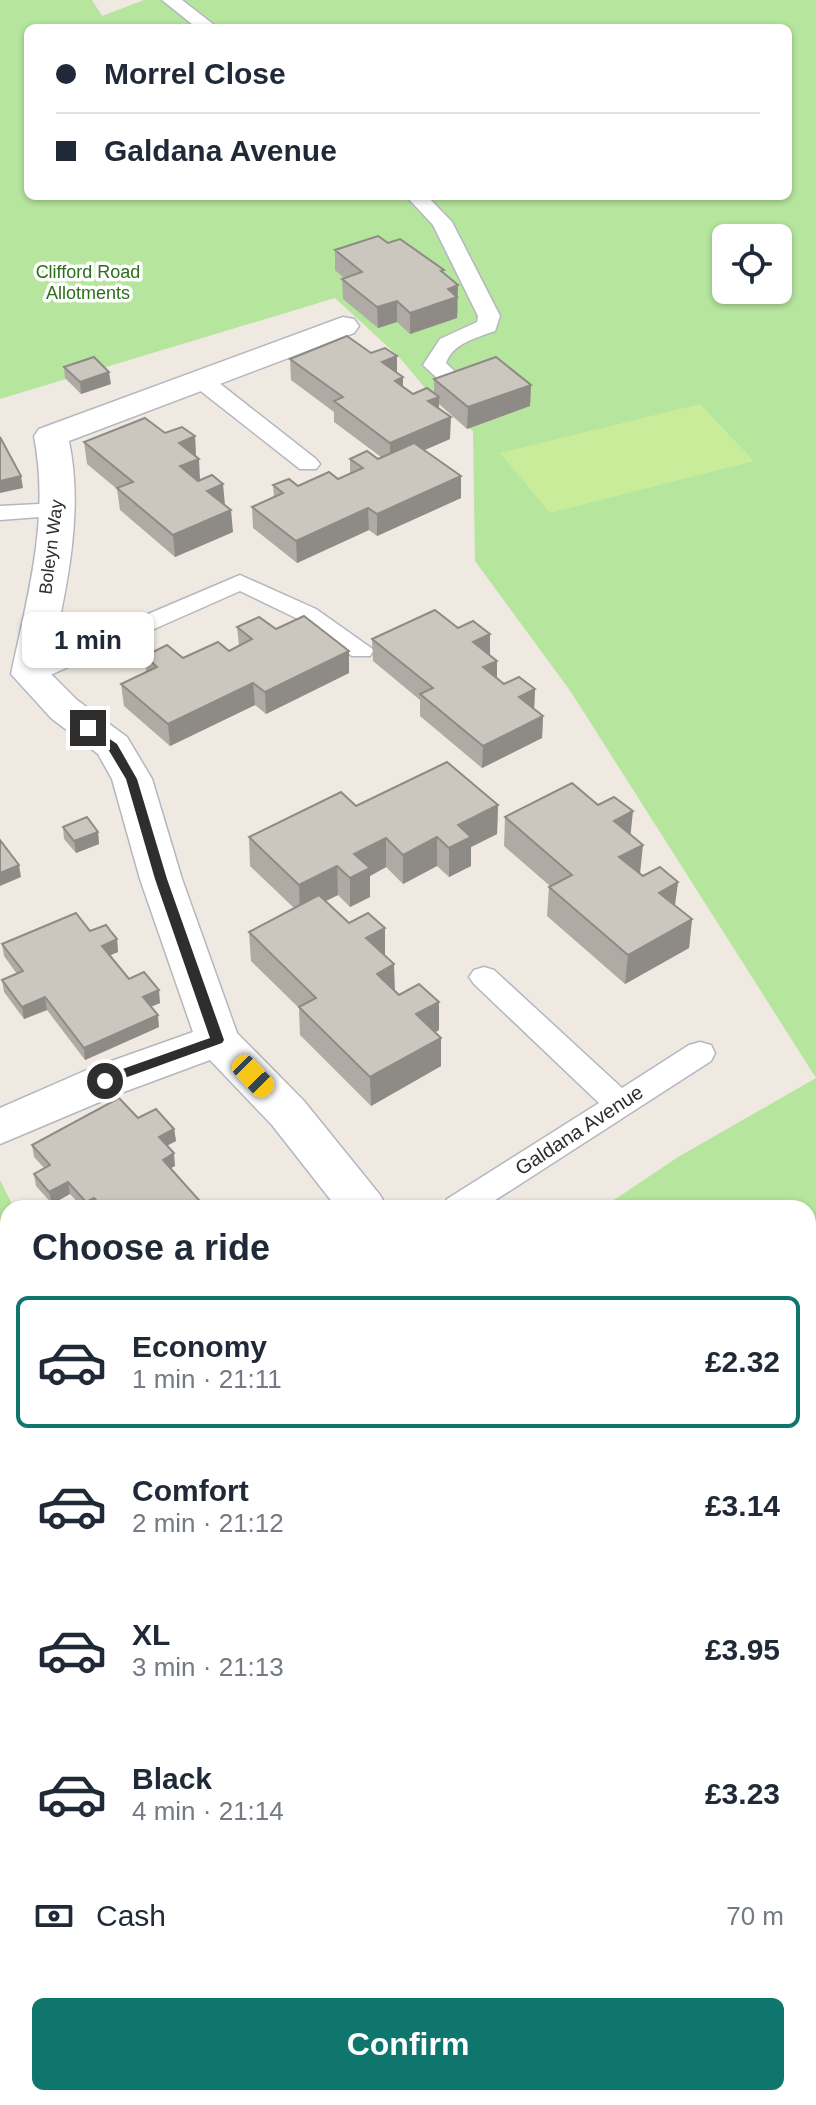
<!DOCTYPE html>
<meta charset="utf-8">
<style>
:root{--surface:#fff;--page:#f6f6f7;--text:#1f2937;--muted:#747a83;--line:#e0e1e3;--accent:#0f766e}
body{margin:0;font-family:Arial,sans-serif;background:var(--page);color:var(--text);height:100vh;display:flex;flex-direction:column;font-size:30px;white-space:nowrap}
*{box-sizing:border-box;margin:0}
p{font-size:26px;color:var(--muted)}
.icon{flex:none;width:44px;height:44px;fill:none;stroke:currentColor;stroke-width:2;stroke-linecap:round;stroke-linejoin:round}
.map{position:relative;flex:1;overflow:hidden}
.details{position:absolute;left:0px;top:1200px;width:816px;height:906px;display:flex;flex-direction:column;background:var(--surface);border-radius:24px 24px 0 0;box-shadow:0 2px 6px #0004}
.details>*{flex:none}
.hud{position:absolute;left:24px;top:24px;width:768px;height:176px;border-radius:12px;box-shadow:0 2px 6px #0004;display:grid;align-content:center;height:176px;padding:0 32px;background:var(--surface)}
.fabs{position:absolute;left:712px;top:224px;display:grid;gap:16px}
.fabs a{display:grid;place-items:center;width:80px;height:80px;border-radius:12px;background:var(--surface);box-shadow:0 2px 6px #0004;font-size:40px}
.end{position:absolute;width:36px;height:36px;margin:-18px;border:10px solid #2e2e2e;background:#fff;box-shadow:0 0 0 4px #fff}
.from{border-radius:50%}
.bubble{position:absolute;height:56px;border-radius:12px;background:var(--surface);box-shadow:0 2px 6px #0004;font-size:26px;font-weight:700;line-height:56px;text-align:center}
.car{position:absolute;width:24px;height:48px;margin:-24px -12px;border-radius:10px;box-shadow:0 0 6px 2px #0007;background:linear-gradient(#f5c518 24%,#345 0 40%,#f5c518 0 76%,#345 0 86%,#f5c518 0)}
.hud b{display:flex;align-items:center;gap:28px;height:76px;font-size:30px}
.hud b+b{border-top:2px solid var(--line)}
.hud i{width:20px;height:20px;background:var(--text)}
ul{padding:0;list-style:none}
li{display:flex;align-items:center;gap:24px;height:132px;margin:0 16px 12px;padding:0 16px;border:4px solid transparent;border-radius:12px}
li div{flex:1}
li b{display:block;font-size:30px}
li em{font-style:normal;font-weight:700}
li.current{border-color:var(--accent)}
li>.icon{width:72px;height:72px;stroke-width:1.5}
h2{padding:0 32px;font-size:36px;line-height:96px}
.pay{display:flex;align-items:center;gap:20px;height:88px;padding:0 32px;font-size:30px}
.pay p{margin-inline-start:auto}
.button{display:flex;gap:16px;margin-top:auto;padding:16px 32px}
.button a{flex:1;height:92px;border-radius:12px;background:var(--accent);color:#fff;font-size:32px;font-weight:700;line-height:92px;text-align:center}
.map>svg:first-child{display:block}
.green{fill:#b6e59e;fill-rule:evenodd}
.pitch{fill:#c9ec9a}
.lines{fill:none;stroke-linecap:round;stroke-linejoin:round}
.service-casing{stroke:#b4b7c1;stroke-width:3}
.minor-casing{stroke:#b4b7c1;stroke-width:3}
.service{fill:#fff;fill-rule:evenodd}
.minor{fill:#fff;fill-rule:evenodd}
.rail{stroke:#a3a6b8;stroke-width:8}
.wall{fill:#afaba4}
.shaded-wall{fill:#8e8b86}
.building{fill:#cbc7bf;stroke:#8e8b86;stroke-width:2}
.route{fill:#2e2e2e}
.labels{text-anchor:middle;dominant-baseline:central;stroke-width:7;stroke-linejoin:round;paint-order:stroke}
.far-park-label{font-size:18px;fill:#2c6e1b;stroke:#fff}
.far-street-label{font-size:18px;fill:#2e2e2e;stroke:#fff}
.street-label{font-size:20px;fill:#2e2e2e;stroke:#fff}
</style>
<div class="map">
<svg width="816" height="2105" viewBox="0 0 816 2105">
<rect width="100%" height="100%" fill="#efe9e1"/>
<!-- green -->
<g class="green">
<path d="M0,0H92L102,16L144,0H816V1078L571,692L475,561L473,431L430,394L400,358L335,298L0,399ZM28,28H788V196H28ZM726,238H778V290H726Z"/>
<path d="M816,1078V1386L808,1390V1208H602L678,1157Z"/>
<path d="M0,1180L14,1208H8V1342L0,1345Z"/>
<path d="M816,1627V2105H113L122,2098H808V1632Z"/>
<path d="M8,1654V1888L0,1894V1661Z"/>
</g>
<!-- pitch -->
<path class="pitch" d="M700,404L754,461L550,513L500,453Z"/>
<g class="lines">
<!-- service casing -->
<g class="service-casing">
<g id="service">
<path d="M162,0H182L218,28H197Z"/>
<path d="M406,196H427L452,222L500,316L495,331C476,338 453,343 446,363L469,385L466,390H450L423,365L440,339L477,322L478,316L433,225Z"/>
<path d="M201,373L209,375L316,459L320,464L316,469H300L193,385L190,380Z"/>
<path d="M58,503L66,505L70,510L66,515L0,520V506Z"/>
<path d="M240,575L316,609L374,650L370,656H352L298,619L240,591L39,680H21L17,674L21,668Z"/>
<path d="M484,967L494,970L622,1088L689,1045L700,1042L711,1045L715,1053L711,1061L483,1208H442L447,1199L599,1103L474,984L469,977L474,970Z"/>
</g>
</g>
<!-- minor casing -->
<g class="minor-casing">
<path id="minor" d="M343,317L354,319L359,326L354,333L69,441C85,518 64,596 49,672L77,700L127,737L152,779L182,879L237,1033L304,1101L380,1195L387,1208H337L272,1125L210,1060L121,1093L0,1144V1108L89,1069L193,1032L140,879L112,779L98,754L51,718L11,674C28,595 50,517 34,436L39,429Z"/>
</g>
<!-- service -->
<use href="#service" class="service"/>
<!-- minor -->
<use href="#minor" class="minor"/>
<!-- rail -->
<g class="rail">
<path d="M808,1417L816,1413"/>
<path d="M808,1471L816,1466"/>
<path d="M808,1506L816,1501"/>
<path d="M808,1564L816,1559"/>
<path d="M0,1926L8,1921"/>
<path d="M0,1983L8,1978"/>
<path d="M0,2034L8,2028"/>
<path d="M0,2101L8,2095"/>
</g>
</g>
<!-- wall -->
<g class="wall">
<path d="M388,243L444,274L458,306L457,318L410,334L397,322L378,328L343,299L342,279L344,278L335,270V250Z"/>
<path d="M290,359L397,373L403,377V387L413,394L434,393V379L531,385L530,406L467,429L439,404V409L450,439L424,450L461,476V498L377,536L369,530L297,563L253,528L252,507L274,497L273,485L298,486L338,479L350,474V459H378L381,457L334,422V412L291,380Z"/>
<path d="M64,367L111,384L81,394L65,378Z"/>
<path d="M165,433L195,436L196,457L200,480L225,505L233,532L175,557L120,510L117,489L87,464L84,442Z"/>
<path d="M237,627L276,629L349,651V673L266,714L255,705L170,746L124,706L121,684L146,672L145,656L183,658L229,651L239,646Z"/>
<path d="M458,628L490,634V655L497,678L504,684L535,689L534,709L543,716L542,738L482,768L420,716V700L373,661L372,639Z"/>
<path d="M498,805L497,834L471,847V866L449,877L437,866L403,884L386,867L370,876V897L350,907L338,895L325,901L385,955L395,990L439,1030L436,1032L441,1038V1066L371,1106L300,1035L299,1008L251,961L249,932L294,908L250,866L249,837L356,806Z"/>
<path d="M505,817L631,834L640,874L643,876L678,882L675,905L692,919L689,948L625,984L547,916L549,887L550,886L504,846Z"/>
<path d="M63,827L98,832L99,844L76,853L64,839Z"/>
<path d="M90,931L117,939L118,952L110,955L129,979L160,1003L151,1007L159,1027L85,1060L47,1010L24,1019L4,992L2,980L17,974L4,956L2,944Z"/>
<path d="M138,1118L174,1129L176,1141L167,1146L175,1166L170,1168L206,1208H83L70,1194L52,1204L36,1186L34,1174L44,1168L34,1157L32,1145Z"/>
<path d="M8,1399L6,1562L0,1555V1404Z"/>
</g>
<!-- shaded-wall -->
<g class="shaded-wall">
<path d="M458,285L457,318L410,334V313L448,289Z"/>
<path d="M397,301V322L378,328L377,307Z"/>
<path d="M397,356V377L382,362Z"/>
<path d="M109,372L111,384L81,394L80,382Z"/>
<path d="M403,377V398L395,381Z"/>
<path d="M531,385L530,406L467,429L468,407Z"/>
<path d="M439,397V418L428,401Z"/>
<path d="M451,417L450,439L390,465V443Z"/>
<path d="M195,436L196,458L179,443Z"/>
<path d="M199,459L200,480L182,488L180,466Z"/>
<path d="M21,476L23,488L0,493V481Z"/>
<path d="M461,476V498L377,536V514Z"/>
<path d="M223,484L225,505L207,491Z"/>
<path d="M368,508L369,530L297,563L296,541Z"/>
<path d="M231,510L233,532L175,557L173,535Z"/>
<path d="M490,634V656L473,642Z"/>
<path d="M349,651V673L266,714L265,692Z"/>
<path d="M497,661V683L483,667Z"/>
<path d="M253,683L255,705L170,746L168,724Z"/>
<path d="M535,689L534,711L519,697Z"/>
<path d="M543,716L542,738L482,768L483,746Z"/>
<path d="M498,805L497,834L471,847V866L449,877V848L458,825Z"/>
<path d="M633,811L630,840L614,821Z"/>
<path d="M98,832L99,844L76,853L74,841Z"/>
<path d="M437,837V866L403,884V855Z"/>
<path d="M386,838V867L370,876V897L350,907V878L354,854Z"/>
<path d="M643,845L640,874L619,857Z"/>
<path d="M19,865L21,877L0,886V873Z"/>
<path d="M337,866L338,895L300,914L299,885Z"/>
<path d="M678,882L674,911L659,893Z"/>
<path d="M692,919L689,948L625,984L628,955Z"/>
<path d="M385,928V957L366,938Z"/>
<path d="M117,939L118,952L104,958L102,946Z"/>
<path d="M394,964L395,993L377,974Z"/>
<path d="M159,990L160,1003L145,1009L143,997Z"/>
<path d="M45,997L47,1010L24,1019L22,1007Z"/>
<path d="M439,1002V1030L416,1043V1014Z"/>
<path d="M158,1015L159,1027L85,1060L84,1048Z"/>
<path d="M441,1038V1066L371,1106L370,1077Z"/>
<path d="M174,1129L176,1141L160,1149L159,1137Z"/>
<path d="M174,1153L175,1166L164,1172L163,1160Z"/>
<path d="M68,1182L70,1194L52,1204L49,1192Z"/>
<path d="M94,1198L95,1208H87L86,1202Z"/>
<path d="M8,1537V1561L6,1562L1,1542Z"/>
</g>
<!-- building -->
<g class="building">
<path d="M378,236L388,243L400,239L444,270L441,271L458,285L448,289L457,297L410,313L397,301L377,307L342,279L362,272L335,250Z"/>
<path d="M347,336L371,353L385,348L397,356L382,362L403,377L395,381L413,394L427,388L439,397L428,401L451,417L390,443L334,401L343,397L290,359Z"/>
<path d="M94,357L109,372L80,382L64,367Z"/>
<path d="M496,357L531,385L468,407L434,379Z"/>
<path d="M145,418L165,433L182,427L195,436L179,443L199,459L180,466L198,481L212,475L223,484L207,491L231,510L173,535L117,488L133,482L84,442Z"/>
<path d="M0,437L21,476L0,481Z"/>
<path d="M414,443L461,476L377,514L368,508L296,541L252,507L283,493L273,485L289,479L298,486L329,472L338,479L363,468L350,459L367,451L378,459Z"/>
<path d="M435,610L458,628L473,621L490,634L473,642L497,661L483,667L504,684L519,677L535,689L519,697L543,716L483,746L420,694L433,688L372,639Z"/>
<path d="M304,616L349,651L265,692L253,683L168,724L121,684L157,667L145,656L167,645L183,658L218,642L229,651L252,639L237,627L259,617L276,629Z"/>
<path d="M447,762L498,805L458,825L471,837L449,848L437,837L403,855L386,838L354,854L370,868L350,878L337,866L299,885L249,837L341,792L356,806Z"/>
<path d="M572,783L598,805L614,797L633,811L614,821L643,845L619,857L643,876L660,867L678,882L659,893L692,919L628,955L549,887L572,875L505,817Z"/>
<path d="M87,817L98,832L74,841L63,827Z"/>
<path d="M0,840L19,865L0,873Z"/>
<path d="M319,895L349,923L368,913L385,928L366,938L394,964L377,974L399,995L419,984L439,1002L416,1014L441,1038L370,1077L299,1007L316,998L249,932Z"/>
<path d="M76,913L90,931L106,925L112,933L117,939L102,946L129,979L144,972L159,990L143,997L158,1015L84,1048L45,997L22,1007L2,980L23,971L2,944Z"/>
<path d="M119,1098L138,1118L156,1109L174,1129L159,1137L174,1153L163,1160L206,1208H103L94,1198L86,1202L68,1182L49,1192L34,1174L50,1165L32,1145Z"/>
<path d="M8,1399V1430L7,1429L4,1431L0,1426V1404Z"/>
<path d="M7,1429L8,1430V1537L1,1542L0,1433Z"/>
</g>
<!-- route -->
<path class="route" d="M88,724L117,744L137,779L167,879L224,1040L222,1043L105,1085L100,1084V1077L210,1038L155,879L126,779L108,749L84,730V725Z"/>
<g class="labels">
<!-- far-park labels -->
<g class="far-park-label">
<text x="88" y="272">Clifford Road<tspan x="88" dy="21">Allotments</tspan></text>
</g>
<!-- far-street labels -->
<g class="far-street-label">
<text transform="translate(51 547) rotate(-83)">Boleyn Way</text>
</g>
<!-- street labels -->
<g class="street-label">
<text transform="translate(579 1130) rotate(-33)">Galdana Avenue</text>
</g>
</g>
</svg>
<div class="fabs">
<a><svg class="icon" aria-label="locate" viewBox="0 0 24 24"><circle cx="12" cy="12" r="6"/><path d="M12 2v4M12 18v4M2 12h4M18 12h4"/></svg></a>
</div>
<i class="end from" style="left:105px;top:1081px"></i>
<i class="end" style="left:88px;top:728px"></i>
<div class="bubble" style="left:22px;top:612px;width:132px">1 min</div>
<i class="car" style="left:253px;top:1076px;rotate:136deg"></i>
<div class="hud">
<b><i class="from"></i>Morrel Close</b>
<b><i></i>Galdana Avenue</b>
</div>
<section class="details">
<h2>Choose a ride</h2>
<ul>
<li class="current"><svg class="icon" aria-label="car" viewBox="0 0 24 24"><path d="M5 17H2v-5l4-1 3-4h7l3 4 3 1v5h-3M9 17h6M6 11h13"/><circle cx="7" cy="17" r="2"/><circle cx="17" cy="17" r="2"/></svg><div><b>Economy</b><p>1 min · 21:11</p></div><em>£2.32</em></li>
<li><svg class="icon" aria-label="car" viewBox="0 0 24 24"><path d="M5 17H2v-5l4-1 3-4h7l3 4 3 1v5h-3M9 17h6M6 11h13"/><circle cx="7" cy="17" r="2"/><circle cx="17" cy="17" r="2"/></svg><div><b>Comfort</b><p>2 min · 21:12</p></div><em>£3.14</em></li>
<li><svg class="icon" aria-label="car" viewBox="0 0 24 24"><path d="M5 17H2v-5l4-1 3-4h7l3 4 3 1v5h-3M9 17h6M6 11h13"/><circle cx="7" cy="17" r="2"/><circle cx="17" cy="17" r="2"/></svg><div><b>XL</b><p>3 min · 21:13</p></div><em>£3.95</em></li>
<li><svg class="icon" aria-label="car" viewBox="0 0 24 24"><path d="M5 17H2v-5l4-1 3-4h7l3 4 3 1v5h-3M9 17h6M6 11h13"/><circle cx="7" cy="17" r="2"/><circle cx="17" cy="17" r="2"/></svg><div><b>Black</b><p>4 min · 21:14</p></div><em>£3.23</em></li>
</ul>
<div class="pay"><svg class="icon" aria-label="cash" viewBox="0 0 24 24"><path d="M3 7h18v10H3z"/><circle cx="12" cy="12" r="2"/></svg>Cash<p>70 m</p></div>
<div class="button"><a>Confirm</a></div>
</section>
</div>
